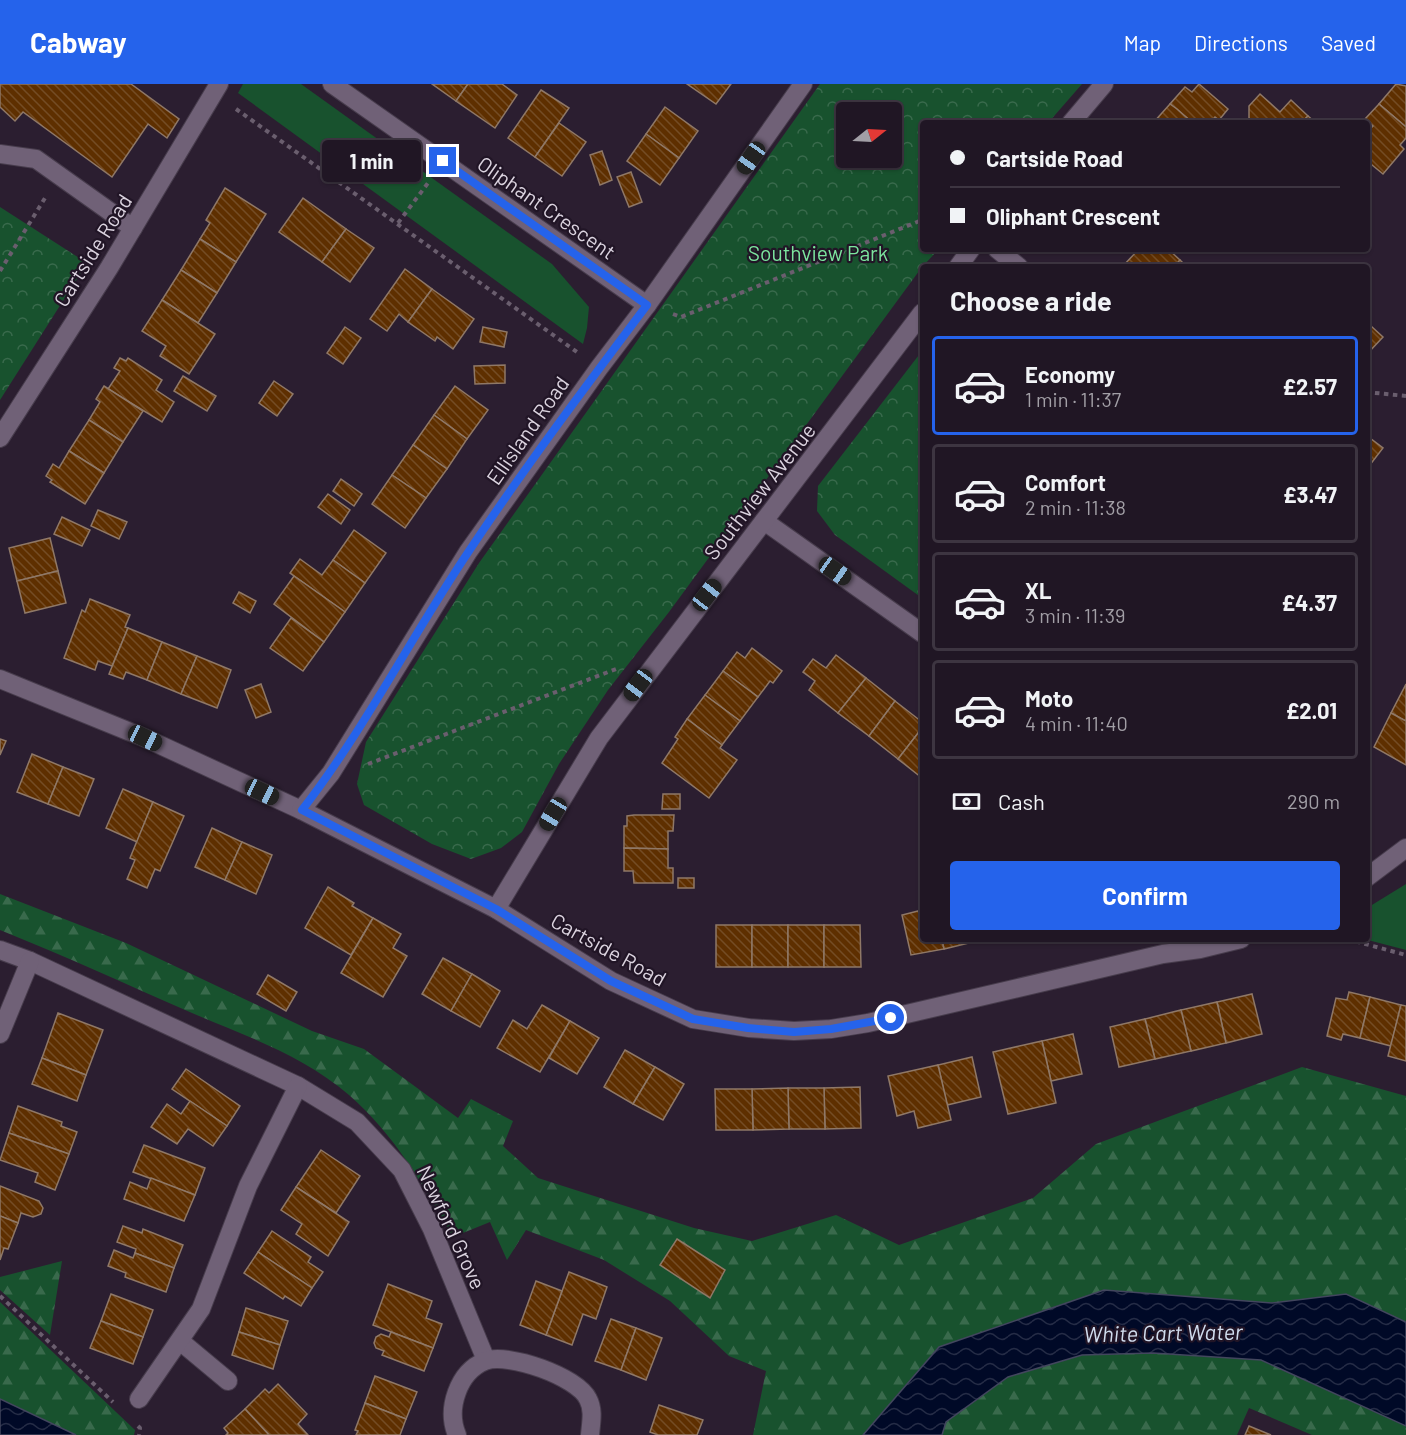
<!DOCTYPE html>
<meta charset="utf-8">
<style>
:root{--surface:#201624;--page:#281f2c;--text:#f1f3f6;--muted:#a29fa6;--line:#3d3541;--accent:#2563eb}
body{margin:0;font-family:Barlow,sans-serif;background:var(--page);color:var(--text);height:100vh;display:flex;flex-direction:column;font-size:22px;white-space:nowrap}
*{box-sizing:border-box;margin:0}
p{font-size:20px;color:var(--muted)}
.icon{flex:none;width:33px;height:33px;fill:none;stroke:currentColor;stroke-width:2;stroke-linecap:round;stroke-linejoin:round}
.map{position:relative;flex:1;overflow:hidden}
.drawer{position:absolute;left:920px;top:180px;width:450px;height:678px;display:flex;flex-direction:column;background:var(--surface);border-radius:6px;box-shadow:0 2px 4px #0004,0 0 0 2px var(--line)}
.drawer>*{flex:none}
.hud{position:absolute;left:920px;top:36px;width:450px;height:132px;border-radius:6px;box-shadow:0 2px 4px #0004,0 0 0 2px var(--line);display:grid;align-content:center;height:132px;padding:0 30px;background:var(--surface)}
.needle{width:39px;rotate:72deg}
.fabs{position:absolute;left:836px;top:18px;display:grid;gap:12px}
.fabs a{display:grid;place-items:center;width:66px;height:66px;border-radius:6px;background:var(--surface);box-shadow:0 2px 4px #0004,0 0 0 2px var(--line);font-size:30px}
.end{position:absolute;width:27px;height:27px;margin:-14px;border:8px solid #2563eb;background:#fff;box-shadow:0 0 0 3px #fff}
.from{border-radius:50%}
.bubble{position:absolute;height:42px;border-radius:6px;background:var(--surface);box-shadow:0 2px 4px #0004,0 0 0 2px var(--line);font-size:20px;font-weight:700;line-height:42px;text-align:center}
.car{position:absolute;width:18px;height:36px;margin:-18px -9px;border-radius:8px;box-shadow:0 0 4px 2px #0007;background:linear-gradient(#222 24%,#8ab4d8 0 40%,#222 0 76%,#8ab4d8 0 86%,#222 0)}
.hud b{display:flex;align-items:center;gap:21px;height:57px;font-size:22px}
.hud b+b{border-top:2px solid var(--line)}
.hud i{width:15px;height:15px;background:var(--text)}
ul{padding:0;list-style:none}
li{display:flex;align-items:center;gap:18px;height:99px;margin:0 12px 9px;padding:0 18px;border:3px solid var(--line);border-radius:6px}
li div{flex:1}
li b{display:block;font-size:22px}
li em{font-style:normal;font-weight:700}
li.current{border-color:var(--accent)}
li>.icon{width:54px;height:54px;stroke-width:1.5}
h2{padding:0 30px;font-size:27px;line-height:72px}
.pay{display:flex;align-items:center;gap:15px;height:66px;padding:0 30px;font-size:22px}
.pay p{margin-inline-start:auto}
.cta{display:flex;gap:12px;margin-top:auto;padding:12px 30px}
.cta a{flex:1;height:69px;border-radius:6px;background:var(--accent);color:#fff;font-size:24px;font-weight:700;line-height:69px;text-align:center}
header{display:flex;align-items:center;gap:36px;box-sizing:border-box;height:84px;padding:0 30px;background:var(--accent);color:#fff}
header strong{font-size:28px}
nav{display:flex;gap:33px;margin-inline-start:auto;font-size:21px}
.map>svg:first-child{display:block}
.grass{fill:#18522e}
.forest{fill:url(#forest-firs)}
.park{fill:url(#park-crowns);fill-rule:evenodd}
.water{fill:url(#water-waves);stroke:#42465e;stroke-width:1.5}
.building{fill:url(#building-back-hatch);stroke:#8f7867;stroke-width:1.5}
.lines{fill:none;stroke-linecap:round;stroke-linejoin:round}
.minor-casing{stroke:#473c4c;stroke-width:20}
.path{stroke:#6a5e6e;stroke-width:4;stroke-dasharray:4.5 4.5;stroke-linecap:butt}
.minor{stroke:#706177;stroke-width:18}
.route{stroke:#2563eb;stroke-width:8}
.labels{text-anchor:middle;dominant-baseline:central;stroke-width:4.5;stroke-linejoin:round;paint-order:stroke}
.street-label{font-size:21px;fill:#dbd3df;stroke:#211526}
.park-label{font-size:21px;fill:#7ce59e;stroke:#211526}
.water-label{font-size:22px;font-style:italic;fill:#d0dcee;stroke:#211526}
</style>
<header>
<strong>Cabway</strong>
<nav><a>Map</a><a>Directions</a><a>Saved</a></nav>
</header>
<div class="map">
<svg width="1406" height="1351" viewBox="0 0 1406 1351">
<defs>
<pattern id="forest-firs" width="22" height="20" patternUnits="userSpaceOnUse" patternTransform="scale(1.5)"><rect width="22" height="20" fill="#18522e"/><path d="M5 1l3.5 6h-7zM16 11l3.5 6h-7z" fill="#396a4c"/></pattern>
<pattern id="park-crowns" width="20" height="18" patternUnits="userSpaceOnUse" patternTransform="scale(1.5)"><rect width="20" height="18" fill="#18522e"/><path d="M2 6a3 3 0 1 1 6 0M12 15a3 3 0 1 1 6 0" fill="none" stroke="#396a4c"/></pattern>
<pattern id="water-waves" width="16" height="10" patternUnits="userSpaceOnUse" patternTransform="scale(1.5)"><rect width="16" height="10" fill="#000927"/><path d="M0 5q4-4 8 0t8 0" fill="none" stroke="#252c46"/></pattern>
<pattern id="building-back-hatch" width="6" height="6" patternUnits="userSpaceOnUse" patternTransform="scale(1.5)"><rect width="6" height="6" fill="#5e2f00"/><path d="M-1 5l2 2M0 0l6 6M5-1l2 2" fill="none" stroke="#744c25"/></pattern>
</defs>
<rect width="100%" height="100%" fill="#2b1e30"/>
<!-- grass -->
<g class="grass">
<path d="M243,0H301L552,180L589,223L587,244L583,260L238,9Z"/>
<path d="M1406,800V866L1364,855H1366L1367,824Z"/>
</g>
<!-- forest -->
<g class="forest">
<path d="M0,810L126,859L312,947L364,965L458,1034L471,1015L513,1037L503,1062L538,1094L694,1144L752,1157L836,1131L899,1161L1033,1114L1096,1060L1302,983L1406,1012V1238L1346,1210L1272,1219L1104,1206L939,1263L863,1351H753L766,1287L729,1272L670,1217L604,1176L526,1146L507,1176L490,1138L453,1153C424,1102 394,1050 349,1011C304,972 246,952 192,929C128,901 65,872 0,846Z"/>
<path d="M62,1177L50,1251L0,1206V1193Z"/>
<path d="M0,1218L135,1346L134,1351H76L0,1315Z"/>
<path d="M1153,1269L1261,1276L1406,1342V1351H1312L1249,1324L1237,1351H942L946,1338L1008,1293L1082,1271Z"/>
</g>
<!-- park -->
<g class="park">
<path d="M820,0H1082L1048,39H922V165H939L922,183L669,528L608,606L559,680L522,748L501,764L471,775L432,760L364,721L357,700L366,658L479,479ZM891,28V74H846V28Z"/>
<path d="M0,123L87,179L0,316Z"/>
<path d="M922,267V514L835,451L817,427L818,402Z"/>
</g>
<!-- water -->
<g class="water">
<path d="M1104,1206L1272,1219L1346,1210L1406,1238V1342L1261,1276L1153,1269L1082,1271L1008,1293L946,1338L942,1351H863L939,1263Z"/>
<path d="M0,1315L76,1351H0Z"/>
</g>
<!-- building -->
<g class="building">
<path d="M0,0H131L179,35L167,54L148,40L112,93L23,28L15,37L0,23Z"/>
<path d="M432,0H468L456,17Z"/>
<path d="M468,0H502L517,11L495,44L456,17Z"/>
<path d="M687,0H731L716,20Z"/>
<path d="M1199,0L1228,25L1219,36L1215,33L1210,39H1193L1170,20L1185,3L1192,8Z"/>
<path d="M1396,0L1406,2V43L1379,20Z"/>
<path d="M541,6L569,24L535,73L508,54Z"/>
<path d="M1260,10L1280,28L1291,16L1308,32L1301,39H1254L1249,34V22Z"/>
<path d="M1170,20L1177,25L1193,39H1153Z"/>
<path d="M1379,20L1406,43V54L1400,61L1404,65L1383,90L1366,76V60L1371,55L1366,49L1373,42L1365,35Z"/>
<path d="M665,23L698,47L679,74L646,50Z"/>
<path d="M1308,32L1316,39H1301Z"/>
<path d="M559,39L586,58L562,92L535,73Z"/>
<path d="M646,50L679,74L660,101L627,77Z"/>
<path d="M602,67L612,96L600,101L590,71Z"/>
<path d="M631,88L642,118L629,123L617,93Z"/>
<path d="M225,104L266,130L236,178L200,155L210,139L206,136Z"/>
<path d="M303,114L346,145L322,178L279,148Z"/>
<path d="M346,145L374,164L350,198L322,178Z"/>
<path d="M200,155L236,178L217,209L181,186Z"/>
<path d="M1139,165H1168L1180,176L1174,183H1122Z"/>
<path d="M1180,176L1187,183H1174Z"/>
<path d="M405,185L432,205L408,238L399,230L387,247L370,235Z"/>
<path d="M181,186L217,209L198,239L162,216Z"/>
<path d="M432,205L474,235L453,265L437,253L435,257L408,238Z"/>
<path d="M162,216L215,250L189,290L160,272L166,262L142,247Z"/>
<path d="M1371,242L1383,253L1366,271V245L1368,246Z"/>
<path d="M345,243L361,254L343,280L327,269Z"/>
<path d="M483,243L507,248L504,263L480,258Z"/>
<path d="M120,274L126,277L128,274L162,296L156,306L174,318L162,338L108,305L120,287L114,284Z"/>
<path d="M505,281V299L475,300L474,282Z"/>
<path d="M183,292L216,312L207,327L174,307Z"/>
<path d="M274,297L293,310L277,332L259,319Z"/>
<path d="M104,302L143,327L123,358L89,336L100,318L96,315Z"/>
<path d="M455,302L488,326L467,355L434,331Z"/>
<path d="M434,331L467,355L447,385L413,361Z"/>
<path d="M89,336L123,358L104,389L69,367Z"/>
<path d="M1366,351L1383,364L1366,386Z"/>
<path d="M413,361L447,385L426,414L392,391Z"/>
<path d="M69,367L104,389L85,420L50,398L52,396L46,392L53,380L59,384Z"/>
<path d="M392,391L426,414L405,444L372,420Z"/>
<path d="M341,395L362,410L354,422L333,407Z"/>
<path d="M328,410L350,426L341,440L318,423Z"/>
<path d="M98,426L127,438L119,455L91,442Z"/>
<path d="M62,433L90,446L82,462L54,450Z"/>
<path d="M354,446L386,469L365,499L333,476Z"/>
<path d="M50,454L58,487L17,497L9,464Z"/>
<path d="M300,475L322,491L333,476L365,499L345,528L290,489Z"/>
<path d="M58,487L66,519L25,529L17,497Z"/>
<path d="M294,492L345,528L324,558L274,520Z"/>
<path d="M239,508L256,517L250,529L233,519Z"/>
<path d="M90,515L130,531L125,543L128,544L112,582L98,577L95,586L64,574L82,526L85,528Z"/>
<path d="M291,534L324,558L303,587L270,564Z"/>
<path d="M128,544L162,558L147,596L126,588L123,595L109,590Z"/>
<path d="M162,558L197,572L181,610L147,596Z"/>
<path d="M752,564L782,587L773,599L770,597L758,613L723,587L737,568L745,574Z"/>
<path d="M836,571L866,594L838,629L809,606L815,597L803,588L813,575L826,584Z"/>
<path d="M197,572L231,586L217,624L181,610Z"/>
<path d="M723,587L758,613L740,637L705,611Z"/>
<path d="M866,594L895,617L869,652L838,629Z"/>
<path d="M261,600L271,628L256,634L245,606Z"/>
<path d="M1406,600V637L1391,629Z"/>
<path d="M705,611L740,637L722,661L687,635Z"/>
<path d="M895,617L922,638V644L898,675L869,652Z"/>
<path d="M1391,629L1406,637V681L1374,663Z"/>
<path d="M687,635L722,661L720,664L737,676L709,714L662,679L678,655L675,653Z"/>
<path d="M922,644V694L898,675Z"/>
<path d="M0,655L6,657L0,671Z"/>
<path d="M32,670L63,683L48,720L17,708Z"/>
<path d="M63,683L94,695L79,732L48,720Z"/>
<path d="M123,705L153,718L137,758L106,744Z"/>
<path d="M663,710H680V725H662Z"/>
<path d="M153,718L184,732L160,787L155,785L147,804L127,795L135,776L130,774Z"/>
<path d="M634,731H674L673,747H668V765L624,764V742H627V732Z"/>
<path d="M212,744L242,758L225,796L195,783Z"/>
<path d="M242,758L272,771L256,810L225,796Z"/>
<path d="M624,764L668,765V784H673V799H634L633,787H624Z"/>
<rect x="678" y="794" width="16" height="10"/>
<path d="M328,803L354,819L352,822L373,834L351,871L305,844Z"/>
<path d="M922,826V855H942L944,865L911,871L902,831Z"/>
<path d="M373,834L401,850L393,864L407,872L383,913L341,889Z"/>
<rect x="716" y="841" width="36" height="42"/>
<rect x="752" y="841" width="36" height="42"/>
<rect x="788" y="841" width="36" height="42"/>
<path d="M824,841H860L861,883H824Z"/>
<path d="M942,855H976L977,857L944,865Z"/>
<path d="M443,874L472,890L451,927L422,910Z"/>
<path d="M472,890L500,907L480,943L451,927Z"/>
<path d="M268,891L297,908L286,927L257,910Z"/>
<path d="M1349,908L1370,913L1360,954L1343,950L1341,956L1327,952L1336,914L1347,916Z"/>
<path d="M1252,910L1262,950L1226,959L1217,918Z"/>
<path d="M1370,913L1401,921L1391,962L1360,954Z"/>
<path d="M1217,918L1226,959L1191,967L1181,926Z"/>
<path d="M542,921L570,937L540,988L497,964L513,936L527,945Z"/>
<path d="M1401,921L1406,922V977L1388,972Z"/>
<path d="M1181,926L1191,967L1155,975L1145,935Z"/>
<path d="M58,929L103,946L86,991L42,974Z"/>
<path d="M1145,935L1155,975L1119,983L1110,943Z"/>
<path d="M570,937L599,954L577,990L549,974Z"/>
<path d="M1073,950L1082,990L1051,997L1042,957Z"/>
<path d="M1042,957L1056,1019L1008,1030L993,968Z"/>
<path d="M625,966L655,983L633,1020L604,1003Z"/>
<path d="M972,973L981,1013L947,1021L938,981Z"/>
<path d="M42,974L86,991L77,1017L32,1000Z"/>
<path d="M938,981L951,1036L918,1044L914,1027L897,1032L888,992Z"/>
<path d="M655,983L684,1000L663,1036L633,1020Z"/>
<path d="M186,985L240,1022L227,1042L172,1005Z"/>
<path d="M860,1003L861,1044L825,1045L824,1004Z"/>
<path d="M788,1004H824L825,1045H789Z"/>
<path d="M788,1004L789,1045L753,1046L752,1005Z"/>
<path d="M715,1005H752L753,1046H716Z"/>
<path d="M190,1017L227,1042L213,1062L188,1045L177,1060L151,1043L167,1020L181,1030Z"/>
<path d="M18,1022L62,1038L61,1042L77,1048L69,1070L9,1049Z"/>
<path d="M9,1049L69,1070L55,1106L35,1098L38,1089L0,1076Z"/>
<path d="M144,1061L205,1084L195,1111L133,1088Z"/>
<path d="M321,1066L360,1092L336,1129L296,1103Z"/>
<path d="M151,1094L195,1111L184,1137L124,1115L130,1098L147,1105Z"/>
<path d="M0,1102L39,1117L43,1124L41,1130L33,1133L21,1129L18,1139L0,1132Z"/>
<path d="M296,1103L349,1138L328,1172L296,1150L302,1140L281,1126Z"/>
<path d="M0,1132L18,1139L8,1165L4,1164L0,1176Z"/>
<path d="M123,1142L142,1149L143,1145L183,1161L174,1184L135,1169L136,1165L117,1158Z"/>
<path d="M272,1147L311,1173L308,1178L323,1188L312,1204L258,1168Z"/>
<path d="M677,1155L725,1186L710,1214L660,1181Z"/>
<path d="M114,1166L133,1174L135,1169L174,1184L166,1208L125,1193L126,1189L108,1182Z"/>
<path d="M258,1168L312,1204L301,1222L285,1212L283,1215L244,1189Z"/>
<path d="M569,1188L607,1203L596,1235L583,1230L572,1261L546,1251Z"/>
<path d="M536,1197L562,1207L546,1251L520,1241Z"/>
<path d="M388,1200L432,1217L426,1234L442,1240L433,1264L373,1241Z"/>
<path d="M111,1210L153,1226L143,1253L101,1237Z"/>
<path d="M246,1224L288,1237L280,1261L239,1248Z"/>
<path d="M611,1235L636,1244L621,1286L595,1277Z"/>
<path d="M101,1237L143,1253L133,1280L90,1264Z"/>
<path d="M636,1244L662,1254L646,1296L621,1286Z"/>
<path d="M239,1248L280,1261L273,1285L232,1271Z"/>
<path d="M391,1248L433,1264L424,1287L382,1271L384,1267L376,1264L374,1259L376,1253L381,1250L389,1253Z"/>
<path d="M375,1292L417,1308L406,1335L365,1319Z"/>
<path d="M278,1300L307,1330L298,1340L308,1351H269L245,1325L265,1305L269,1309Z"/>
<path d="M365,1319L406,1335L400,1351H356L358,1347L355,1346Z"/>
<path d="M659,1321L703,1336L697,1351H658L650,1348Z"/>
<path d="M245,1325L269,1351H226L228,1349L224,1344Z"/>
<path d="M1249,1342L1271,1351H1245Z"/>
</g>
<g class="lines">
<!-- minor casing -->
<g class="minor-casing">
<g id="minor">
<path d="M332,0L647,221"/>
<path d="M1071,39L1104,0"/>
<path d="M0,70L36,75L133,144"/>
<path d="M997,165L1019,183"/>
<path d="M958,183L971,165"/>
<path d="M0,354L109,184L219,0"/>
<path d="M764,437L922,549"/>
<path d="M0,595L145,654L301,726L496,825L611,897L693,935L749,944L794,947L831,945L868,939L1163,870L1200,865L1241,855"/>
<path d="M301,726L331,689L468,468L599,284L647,221L803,0"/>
<path d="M1366,794L1406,764"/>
<path d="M496,825L599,654L922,229"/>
<path d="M0,866L30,877L298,1002L357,1038L402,1086L432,1145L486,1276"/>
<path d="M0,950L30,877"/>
<path d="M180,1257L228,1297"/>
<path d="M139,1315L201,1225L248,1102L298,1002"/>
<path d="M457,1351C446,1325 458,1288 485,1277C508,1268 578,1293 588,1315C594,1326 591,1339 590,1351"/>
</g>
</g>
<!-- path -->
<g class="path">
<path d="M236,25L577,268"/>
<path d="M398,139L428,99"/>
<path d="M0,187L45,114"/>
<path d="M673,230L681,233L922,136"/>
<path d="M1366,308L1406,312"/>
<path d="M368,680L616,585"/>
<path d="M1347,855L1406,871"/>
<path d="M0,1212L113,1318"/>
<path d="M138,1342L140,1344L139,1351"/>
</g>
<!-- minor -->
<use href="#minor" class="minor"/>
</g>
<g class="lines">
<!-- route -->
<path class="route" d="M443,77L647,221C586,302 525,383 469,467C411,553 365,645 302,726L496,825L611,897L693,935L748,944L794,948L831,945L891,934"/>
</g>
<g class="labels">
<!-- street labels -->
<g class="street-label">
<text transform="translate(547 123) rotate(35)">Oliphant Crescent</text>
<text transform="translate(92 166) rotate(-58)">Cartside Road</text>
<text transform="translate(527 346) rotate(-55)">Ellisland Road</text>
<text transform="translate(759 407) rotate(-52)">Southview Avenue</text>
<text transform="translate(609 865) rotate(29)">Cartside Road</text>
<text transform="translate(452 1143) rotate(65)">Newford Grove</text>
</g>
<!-- park labels -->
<g class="park-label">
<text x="818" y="168">Southview Park</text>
</g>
<!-- water labels -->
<g class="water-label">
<text transform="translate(1163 1248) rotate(-1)">White Cart Water</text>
</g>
</g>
</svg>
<div class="fabs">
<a><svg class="needle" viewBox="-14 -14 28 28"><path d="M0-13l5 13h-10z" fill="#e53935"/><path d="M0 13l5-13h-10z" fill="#a29fa6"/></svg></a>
</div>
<i class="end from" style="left:891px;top:934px"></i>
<i class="end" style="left:443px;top:77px"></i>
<div class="bubble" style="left:322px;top:56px;width:99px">1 min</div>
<i class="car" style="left:751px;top:74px;rotate:215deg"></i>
<i class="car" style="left:835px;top:487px;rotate:125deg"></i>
<i class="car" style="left:707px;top:511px;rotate:38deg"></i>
<i class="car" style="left:638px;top:601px;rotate:217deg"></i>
<i class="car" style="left:145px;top:654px;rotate:115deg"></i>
<i class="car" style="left:262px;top:708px;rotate:115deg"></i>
<i class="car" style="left:553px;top:730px;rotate:211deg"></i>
<div class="hud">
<b><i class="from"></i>Cartside Road</b>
<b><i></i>Oliphant Crescent</b>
</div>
<section class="drawer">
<h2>Choose a ride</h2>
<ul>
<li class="current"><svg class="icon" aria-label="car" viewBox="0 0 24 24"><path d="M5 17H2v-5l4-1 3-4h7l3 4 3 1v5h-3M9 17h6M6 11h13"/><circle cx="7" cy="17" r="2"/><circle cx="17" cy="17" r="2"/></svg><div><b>Economy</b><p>1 min · 11:37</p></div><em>£2.57</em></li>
<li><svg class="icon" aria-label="car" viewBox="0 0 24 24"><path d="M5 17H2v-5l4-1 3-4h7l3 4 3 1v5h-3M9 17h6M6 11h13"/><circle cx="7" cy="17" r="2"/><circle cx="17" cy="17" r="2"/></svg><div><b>Comfort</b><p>2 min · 11:38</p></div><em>£3.47</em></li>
<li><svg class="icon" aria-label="car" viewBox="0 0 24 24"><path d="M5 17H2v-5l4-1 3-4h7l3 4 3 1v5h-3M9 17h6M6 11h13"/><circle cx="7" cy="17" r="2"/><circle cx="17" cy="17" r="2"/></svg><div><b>XL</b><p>3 min · 11:39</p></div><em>£4.37</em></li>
<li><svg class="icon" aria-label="car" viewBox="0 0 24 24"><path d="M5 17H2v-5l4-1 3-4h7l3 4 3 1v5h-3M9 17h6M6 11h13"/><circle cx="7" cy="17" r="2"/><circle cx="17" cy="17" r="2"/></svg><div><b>Moto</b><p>4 min · 11:40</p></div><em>£2.01</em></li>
</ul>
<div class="pay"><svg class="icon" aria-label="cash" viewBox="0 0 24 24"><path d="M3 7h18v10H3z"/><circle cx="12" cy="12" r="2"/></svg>Cash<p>290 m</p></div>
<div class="cta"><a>Confirm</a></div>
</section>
</div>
